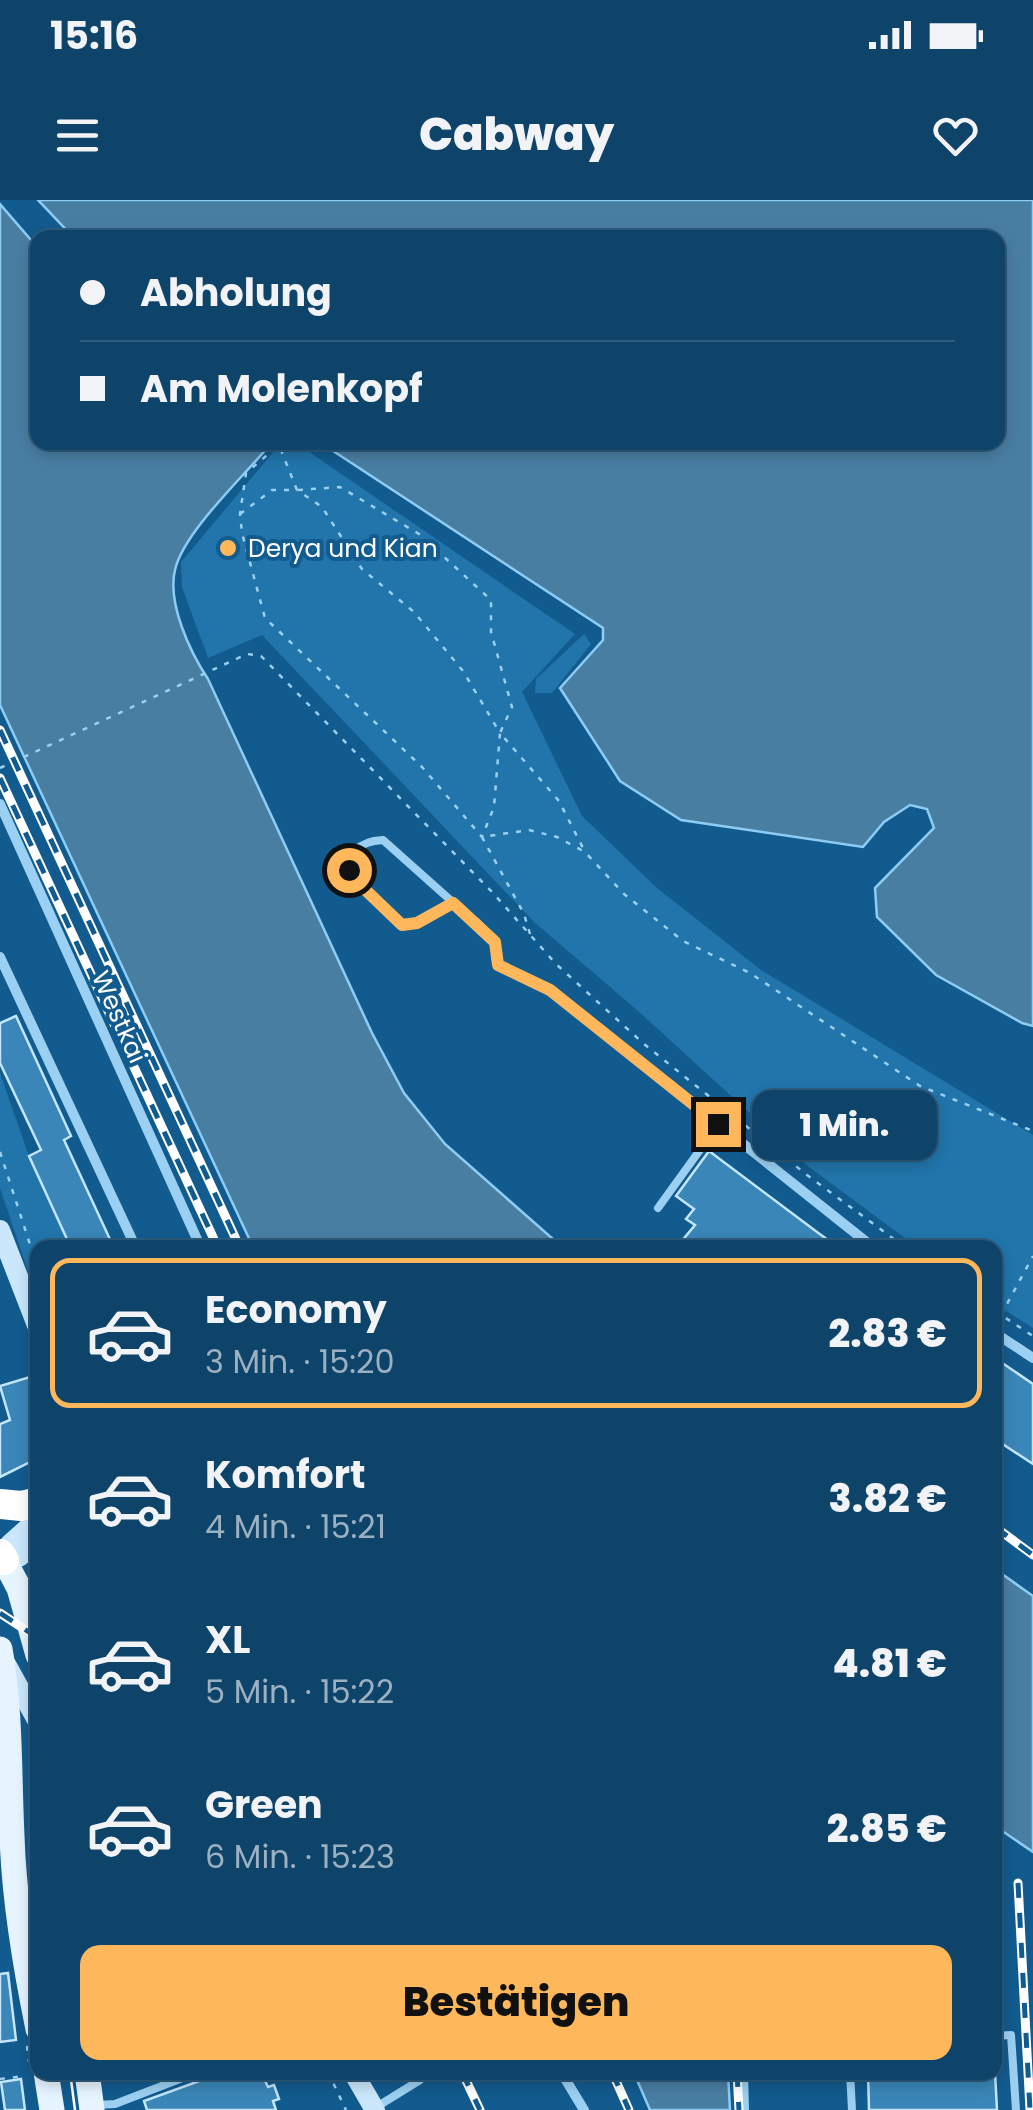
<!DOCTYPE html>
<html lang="de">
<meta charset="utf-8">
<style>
:root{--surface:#0e446a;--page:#174b70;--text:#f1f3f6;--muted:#9bb0c1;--line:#2e5c7e;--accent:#ffb75c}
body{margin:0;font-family:Poppins,sans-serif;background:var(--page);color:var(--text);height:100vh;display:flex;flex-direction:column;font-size:38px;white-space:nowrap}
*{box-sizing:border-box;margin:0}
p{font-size:32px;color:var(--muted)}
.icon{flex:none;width:55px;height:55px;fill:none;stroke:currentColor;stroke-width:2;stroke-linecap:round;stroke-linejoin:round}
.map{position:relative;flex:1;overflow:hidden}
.details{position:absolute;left:30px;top:1040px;width:972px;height:840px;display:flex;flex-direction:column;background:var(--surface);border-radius:20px;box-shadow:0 5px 15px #0003,0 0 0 2px var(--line)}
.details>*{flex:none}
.top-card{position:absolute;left:30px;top:30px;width:975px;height:220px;border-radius:20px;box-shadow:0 5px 15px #0003,0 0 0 2px var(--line);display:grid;align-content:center;height:220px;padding:0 50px;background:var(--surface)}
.end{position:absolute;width:45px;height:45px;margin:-22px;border:12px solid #ffb75c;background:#111;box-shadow:0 0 0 5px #111}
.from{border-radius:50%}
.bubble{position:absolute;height:70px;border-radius:20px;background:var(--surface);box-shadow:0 5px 15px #0003,0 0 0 2px var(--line);font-size:32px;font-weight:800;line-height:70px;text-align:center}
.top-card b{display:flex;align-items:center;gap:35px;height:95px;font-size:38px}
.top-card b+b{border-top:2px solid var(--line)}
.top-card i{width:25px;height:25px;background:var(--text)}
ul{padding:18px 0 0;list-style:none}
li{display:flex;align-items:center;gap:30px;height:150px;margin:0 20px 15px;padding:0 30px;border:5px solid transparent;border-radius:20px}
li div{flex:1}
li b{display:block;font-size:38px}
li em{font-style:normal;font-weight:800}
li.active{border-color:var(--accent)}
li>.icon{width:90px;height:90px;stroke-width:1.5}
.cta{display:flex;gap:20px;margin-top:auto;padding:20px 50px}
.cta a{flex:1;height:115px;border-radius:20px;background:var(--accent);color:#111;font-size:40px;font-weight:800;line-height:115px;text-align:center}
.status{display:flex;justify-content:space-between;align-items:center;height:70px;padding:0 50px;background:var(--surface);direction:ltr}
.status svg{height:28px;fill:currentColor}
header{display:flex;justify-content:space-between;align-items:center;height:130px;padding:0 50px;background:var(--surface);font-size:45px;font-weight:800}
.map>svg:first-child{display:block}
.green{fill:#2175ab}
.water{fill:#497ea3;stroke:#8dcdf5;stroke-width:2.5}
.building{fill:#3a86b8;stroke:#c2e6fd;stroke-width:2.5}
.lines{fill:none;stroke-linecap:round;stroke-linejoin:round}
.path{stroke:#9bd0f2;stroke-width:2.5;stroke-dasharray:5 8;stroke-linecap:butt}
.lane{stroke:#9bd0f2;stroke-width:8}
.street{stroke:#9bd0f2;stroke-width:10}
.secondary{stroke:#cae7fc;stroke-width:20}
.primary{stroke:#e6f4ff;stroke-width:25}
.highway{stroke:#fff;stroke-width:30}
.tram{stroke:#fff;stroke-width:2.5}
.rail-casing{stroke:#fff;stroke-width:9}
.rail{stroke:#125b8e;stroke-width:5;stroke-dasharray:15;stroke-linecap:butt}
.route{stroke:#ffb75c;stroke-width:12}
.poi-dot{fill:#ffb75c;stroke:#125b8e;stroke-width:4}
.labels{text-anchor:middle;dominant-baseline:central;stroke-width:8;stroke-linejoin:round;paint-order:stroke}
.poi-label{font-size:25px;fill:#fff;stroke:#125b8e;text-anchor:start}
.street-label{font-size:25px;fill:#fff;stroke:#125b8e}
</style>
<div class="status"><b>15:16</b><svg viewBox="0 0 49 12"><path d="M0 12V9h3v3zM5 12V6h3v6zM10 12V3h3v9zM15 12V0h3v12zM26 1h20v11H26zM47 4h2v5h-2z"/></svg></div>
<header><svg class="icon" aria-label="menu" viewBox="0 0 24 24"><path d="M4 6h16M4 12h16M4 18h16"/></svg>Cabway<svg class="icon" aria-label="heart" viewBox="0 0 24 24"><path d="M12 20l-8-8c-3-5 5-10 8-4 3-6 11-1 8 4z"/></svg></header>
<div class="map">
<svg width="1033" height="1910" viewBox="0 0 1033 1910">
<rect width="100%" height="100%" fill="#125b8e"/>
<!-- green -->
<g class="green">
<path d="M281,243H296L575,434L522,492L582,616L657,688L761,770L1033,935V1128L995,1104V1048L917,1047L809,967L637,810L534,722L262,435L208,458L182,387L181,362Z"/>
<path d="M584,434L591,444L552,493H535L536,479Z"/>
<path d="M0,873L30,959L69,1047L38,1048L37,1098L0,988Z"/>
</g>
<!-- water -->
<g class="water">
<path d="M38,0H1033V826L1022,823L936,775L877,717L875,688L934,628L927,609L910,605L884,622L863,647L681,620L620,581L560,488L603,440V428L321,243L998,242V38H74Z"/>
<path d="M0,4L37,47L38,242H264L268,247C243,277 183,333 175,370C167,403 190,452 208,479L372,833L404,893L445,944L562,1047H253L0,505Z"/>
<path d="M995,1369L1033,1396V1652L995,1626Z"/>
<path d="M634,1873H728L730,1910H650Z"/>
</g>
<!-- building -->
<g class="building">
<path d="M16,816L71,936L64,940L114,1048H71L29,956L41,950L0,863V823Z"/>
<path d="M709,951L817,1032L839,1048H676L695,1025L686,1019L694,1009L676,996Z"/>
<path d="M995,1158L1033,1184V1264L995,1239Z"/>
<path d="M30,1177L38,1200V1258L0,1277V1224L10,1220L0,1186Z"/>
<path d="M8,1773L16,1840L0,1842V1774Z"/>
<path d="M224,1872H261L268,1887L274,1885L279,1899L273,1901L276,1910H147L144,1901Z"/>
<path d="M868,1872H995L997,1910H869Z"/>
<path d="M21,1879L25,1910H5L1,1882Z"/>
</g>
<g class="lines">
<!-- path -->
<g class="path">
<path d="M298,290L340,287L419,334L491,400V432L512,507L500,533L559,601L583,648"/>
<path d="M240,314L272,290H297L279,245L246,273L240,314L242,333L265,418L422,567L482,637L494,607L500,533L463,471L414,412L362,369L322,307L297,290"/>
<path d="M0,568L247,454L261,456L493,693L556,764L644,844L807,975L906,1048"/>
<path d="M530,734L524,714L482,637L529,630L557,637L585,652L624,694L683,741L750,773L920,886L1033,931"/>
<path d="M0,952L38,1069"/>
<path d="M995,1111L1033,1136"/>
<path d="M1001,1115L1033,1056"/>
<path d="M27,1846L29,1862"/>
<path d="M328,1872L346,1910"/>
<path d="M384,1872L391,1883"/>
<path d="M0,1879L24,1876"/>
</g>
<!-- lane -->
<g class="lane">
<path d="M453,703L417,723L402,725L354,679C341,655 360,641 383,640L475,722"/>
<path d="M658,1008L718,925"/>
<path d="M995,1836L1011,1835L1016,1910"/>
<path d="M744,1872L745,1910"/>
<path d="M850,1872L852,1910"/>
<path d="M96,1905L115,1904L198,1872"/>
<path d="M378,1906L420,1880L416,1872"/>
</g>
<!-- street -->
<g class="street">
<path d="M0,604L201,1048"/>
<path d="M475,722L495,742L498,765L550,790L874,1048"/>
<path d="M0,757L136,1048"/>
<path d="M995,1133L1033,1158"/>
<path d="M561,1872L584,1910"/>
</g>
<!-- secondary -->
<g class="secondary">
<path d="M0,1030L38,1128"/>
<path d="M4,1360L10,1344L38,1319"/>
<path d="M0,1362L19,1357L38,1342"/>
<path d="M6,1464L38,1522"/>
<path d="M353,1872L375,1910"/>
</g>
<!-- primary -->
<g class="primary">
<path d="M4,1360L19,1388L38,1455"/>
<path d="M0,1449C11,1511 9,1574 12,1636C14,1700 25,1766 38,1829"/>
<path d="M46,1872L52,1910"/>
<path d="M87,1872L92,1910"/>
</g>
<!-- highway -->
<g class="highway">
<path d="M0,1304L21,1306L38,1302"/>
<path d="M0,1354L4,1360"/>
</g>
<!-- tram -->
<path class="tram" d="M70,1872L75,1910"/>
<!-- rail casing -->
<g class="rail-casing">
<g id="rail">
<path d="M0,530L240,1048"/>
<path d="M0,578L218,1048"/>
<path d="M995,1327L1033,1355"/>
<path d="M0,1413L38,1438"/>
<path d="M1018,1683L1030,1910"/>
<path d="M462,1872L480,1910"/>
<path d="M612,1872L629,1910"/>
<path d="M737,1872L739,1910"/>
</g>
</g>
<!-- rail -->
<use href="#rail" class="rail"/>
</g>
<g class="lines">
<!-- route -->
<path class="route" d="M349,670L354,679L402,725L417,723L453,703L495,742L498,765L550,790L718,924"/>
</g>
<!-- markers -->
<circle class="poi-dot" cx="228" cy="348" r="10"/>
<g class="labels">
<!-- poi labels -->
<g class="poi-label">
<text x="248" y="348">Derya und Kian</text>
</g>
<!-- street labels -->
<g class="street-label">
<text transform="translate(119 817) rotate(66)">Westkai</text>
</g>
</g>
</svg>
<i class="end from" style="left:349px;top:670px"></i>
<i class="end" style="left:718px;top:924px"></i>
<div class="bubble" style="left:752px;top:890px;width:185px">1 Min.</div>
<div class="top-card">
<b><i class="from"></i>Abholung</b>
<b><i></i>Am Molenkopf</b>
</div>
<section class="details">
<ul>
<li class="active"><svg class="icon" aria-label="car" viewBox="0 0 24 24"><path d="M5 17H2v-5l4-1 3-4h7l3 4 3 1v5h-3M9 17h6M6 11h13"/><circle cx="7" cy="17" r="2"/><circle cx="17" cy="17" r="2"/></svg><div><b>Economy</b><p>3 Min. · 15:20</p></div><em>2.83 €</em></li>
<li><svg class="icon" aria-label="car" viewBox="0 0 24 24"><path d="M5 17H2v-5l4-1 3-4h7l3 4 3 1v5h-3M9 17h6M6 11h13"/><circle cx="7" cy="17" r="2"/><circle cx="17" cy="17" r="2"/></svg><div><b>Komfort</b><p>4 Min. · 15:21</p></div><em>3.82 €</em></li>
<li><svg class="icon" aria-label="car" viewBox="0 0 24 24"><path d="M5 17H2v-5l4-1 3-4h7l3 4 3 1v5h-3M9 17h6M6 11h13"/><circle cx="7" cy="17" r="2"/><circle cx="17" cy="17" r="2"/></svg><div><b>XL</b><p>5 Min. · 15:22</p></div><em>4.81 €</em></li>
<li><svg class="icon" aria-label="car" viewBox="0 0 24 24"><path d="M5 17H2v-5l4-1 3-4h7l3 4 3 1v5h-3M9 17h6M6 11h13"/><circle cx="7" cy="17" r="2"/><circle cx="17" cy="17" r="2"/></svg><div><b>Green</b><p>6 Min. · 15:23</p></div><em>2.85 €</em></li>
</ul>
<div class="cta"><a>Bestätigen</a></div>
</section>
</div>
